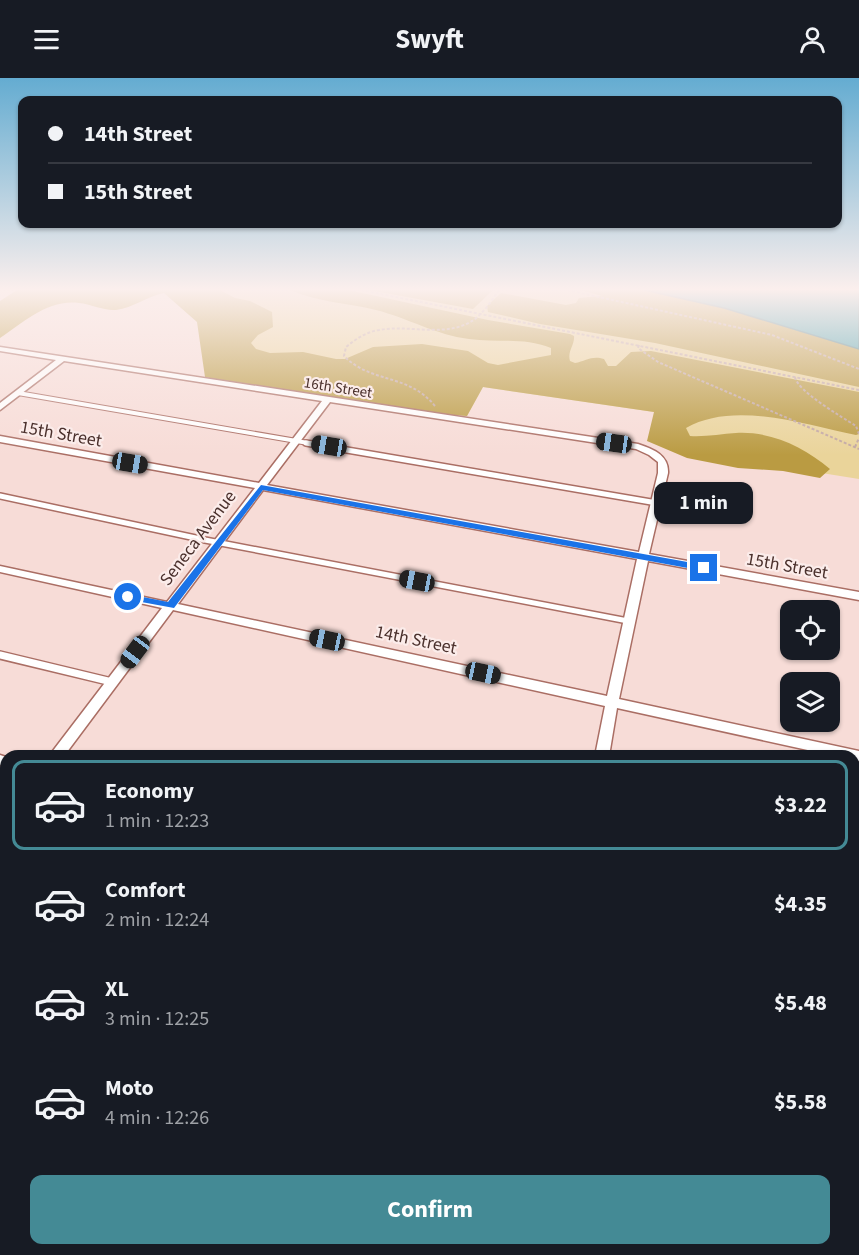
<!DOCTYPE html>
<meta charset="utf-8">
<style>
:root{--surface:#171b24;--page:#20242c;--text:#f1f3f6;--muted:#9ea1a6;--line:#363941;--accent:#448a95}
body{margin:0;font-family:"Source Sans 3",sans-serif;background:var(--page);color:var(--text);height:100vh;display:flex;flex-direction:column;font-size:22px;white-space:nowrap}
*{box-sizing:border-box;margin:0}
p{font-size:20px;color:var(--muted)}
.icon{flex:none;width:33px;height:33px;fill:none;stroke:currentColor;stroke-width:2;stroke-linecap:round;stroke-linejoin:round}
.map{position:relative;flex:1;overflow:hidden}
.panel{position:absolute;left:0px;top:672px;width:860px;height:506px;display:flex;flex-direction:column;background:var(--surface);border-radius:18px 18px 0 0;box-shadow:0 2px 4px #0004}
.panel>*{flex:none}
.top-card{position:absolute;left:18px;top:18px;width:824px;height:132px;border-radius:12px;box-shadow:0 2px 4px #0004;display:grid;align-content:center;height:132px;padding:0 30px;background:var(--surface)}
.fabs{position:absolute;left:780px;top:522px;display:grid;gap:12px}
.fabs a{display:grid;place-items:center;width:60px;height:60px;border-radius:12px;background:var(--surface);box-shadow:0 2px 4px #0004;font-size:30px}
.end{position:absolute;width:27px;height:27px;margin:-14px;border:8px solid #1a73e8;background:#fff;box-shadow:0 0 0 3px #fff}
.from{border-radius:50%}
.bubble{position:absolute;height:42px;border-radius:12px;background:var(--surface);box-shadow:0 2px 4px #0004;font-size:20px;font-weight:700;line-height:42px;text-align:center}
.car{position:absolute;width:18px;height:36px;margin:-18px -9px;border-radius:8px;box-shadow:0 0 4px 2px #0007;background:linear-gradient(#222 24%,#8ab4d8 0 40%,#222 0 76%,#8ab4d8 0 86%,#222 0)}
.top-card b{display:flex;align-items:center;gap:21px;height:57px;font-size:22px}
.top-card b+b{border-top:2px solid var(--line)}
.top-card i{width:15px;height:15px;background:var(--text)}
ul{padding:10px 0 0;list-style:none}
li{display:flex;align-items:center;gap:18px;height:90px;margin:0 12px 9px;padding:0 18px;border:3px solid transparent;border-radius:12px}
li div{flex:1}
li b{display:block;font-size:22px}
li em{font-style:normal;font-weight:700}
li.on{border-color:var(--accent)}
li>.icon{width:54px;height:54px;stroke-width:1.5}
.primary-button{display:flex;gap:12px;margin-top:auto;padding:12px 30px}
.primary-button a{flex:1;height:69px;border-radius:12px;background:var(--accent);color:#fff;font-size:24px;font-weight:700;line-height:69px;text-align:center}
header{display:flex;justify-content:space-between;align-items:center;height:78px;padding:0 30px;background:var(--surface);font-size:27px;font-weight:700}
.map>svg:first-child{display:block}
.green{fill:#ead49a}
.forest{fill:#ba9b42}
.water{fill:#3f9fae;stroke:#437e87;stroke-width:1.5}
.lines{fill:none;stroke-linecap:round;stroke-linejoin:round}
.service-far2-casing{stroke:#aa6e64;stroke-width:6}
.service-far1-casing{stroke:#aa6e64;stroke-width:8}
.service-casing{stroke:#aa6e64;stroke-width:10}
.minor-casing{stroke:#aa6e64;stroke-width:3}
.secondary-casing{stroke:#aa6e64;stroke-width:3}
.path{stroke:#c2a7a3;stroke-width:2;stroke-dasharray:3 2;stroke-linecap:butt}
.service-far2{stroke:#fff;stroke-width:4}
.service-far1{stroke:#fff;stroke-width:5}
.service{stroke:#fff;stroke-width:7}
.minor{fill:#fff;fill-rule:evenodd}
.secondary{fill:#fff;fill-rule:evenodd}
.route{fill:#1a73e8}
.labels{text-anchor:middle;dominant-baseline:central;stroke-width:4.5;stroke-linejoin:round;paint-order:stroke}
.far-street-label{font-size:15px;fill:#4b312d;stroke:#fbecea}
.street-label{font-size:18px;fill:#4b312d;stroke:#fbecea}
</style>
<header><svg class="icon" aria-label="menu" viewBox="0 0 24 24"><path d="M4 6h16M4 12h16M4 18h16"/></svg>Swyft<svg class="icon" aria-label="person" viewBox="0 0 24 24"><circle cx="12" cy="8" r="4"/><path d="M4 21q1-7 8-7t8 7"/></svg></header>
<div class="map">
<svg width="859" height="1177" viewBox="0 0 859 1177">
<rect width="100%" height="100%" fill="#f7dcd7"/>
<!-- green -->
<path class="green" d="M163,212H644L845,266L859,271V401L677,372L654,334L483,309L467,338L205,299L219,262L162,213Z"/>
<!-- forest -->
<g class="forest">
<path d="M17,212H220L235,220L250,223L272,234L273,249L258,257L251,265L256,271L270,275L303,274L336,281H345L373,269L422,266L468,273L488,285L498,287L551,277V270C524,259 497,265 469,261C436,257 408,240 376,232C347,225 318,224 290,212H348L488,242L570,256L574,258C575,267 567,273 570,283L575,285C586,283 592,277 604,281L608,288H616L631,274L651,273L859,314V356L856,357C805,347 734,322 686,350L690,358C705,359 721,356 736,355C771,353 804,369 830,391L820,400L783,393L738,390L687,380L647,363L654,334L483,309L467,338L452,337L219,302L205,299L197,244L164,215C147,218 133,230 116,232C104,233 91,226 79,225C48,221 24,244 0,260V223Z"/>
<path d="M369,212H493L473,231Z"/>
<path d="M581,212H644L724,230L859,271V309L655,265L540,246L488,234L487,228L501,215L566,227L576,225L579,220L602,218Z"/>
</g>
<!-- water -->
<path class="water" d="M644,212H859V271L724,230Z"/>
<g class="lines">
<!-- service-far2 casing -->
<g class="service-far2-casing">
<path id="service-far2" d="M18,315L314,366"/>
</g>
<!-- service-far1 casing -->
<g class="service-far1-casing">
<g id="service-far1">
<path d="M306,365L657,425"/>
<path d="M0,418L205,462L628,543"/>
</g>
</g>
<!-- service casing -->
<g class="service-casing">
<g id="service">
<path d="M0,577L112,604"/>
<path d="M0,820L6,822"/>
</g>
</g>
<!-- minor casing -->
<g class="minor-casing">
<g id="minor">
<path d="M0,269L638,366C653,371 669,377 668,395L649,476L859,514V522L648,483L619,621L859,673V683L854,682V678H835L617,630L609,678H595L605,628L173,532L64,678H49L162,530L0,494V488L167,524L255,410L0,364V358L259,405L322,323L64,283L0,332V325L56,282L0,273ZM330,324L636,371L649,377L658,384V395L639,474L267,407ZM263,412L637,481L607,618L178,526Z"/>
<path d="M0,677L6,679V689L0,687Z"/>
<path d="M6,737V754L0,757V740Z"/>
<path d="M854,906L859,907V923L854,922Z"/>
</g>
</g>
<!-- secondary casing -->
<g class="secondary-casing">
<g id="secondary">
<path d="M0,984L6,986V1012L0,1010Z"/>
<path d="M474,1172H517L519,1177H476Z"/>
</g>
</g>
<!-- path -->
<g class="path">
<path d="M361,212L859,312"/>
<path d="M567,212L772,257L859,291"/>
<path d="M639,267L638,270L658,284L859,371"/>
<path d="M795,299C797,313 842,339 856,348L859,356"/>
<path d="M435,328C408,295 372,306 344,278L346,269C356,261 366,254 379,252C410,246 447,261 475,241C485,233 492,222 499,212"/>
<path d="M855,369L859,360"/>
</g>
<!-- service-far2 -->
<use href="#service-far2" class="service-far2"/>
<!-- service-far1 -->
<use href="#service-far1" class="service-far1"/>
<!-- service -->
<use href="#service" class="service"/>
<!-- minor -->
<use href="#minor" class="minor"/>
<!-- secondary -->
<use href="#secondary" class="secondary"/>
</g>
<!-- sky -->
<linearGradient id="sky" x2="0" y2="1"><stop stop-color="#64acd1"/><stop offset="0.56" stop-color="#fbefed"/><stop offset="1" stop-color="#fbefed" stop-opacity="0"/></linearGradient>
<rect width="859" height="377" fill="url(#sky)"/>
<!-- route -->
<path class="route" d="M261,407L704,487L708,490L704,493L263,412L174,530L125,521L123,519L128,516L168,524Z"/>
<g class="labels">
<!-- far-street labels -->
<g class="far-street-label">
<text transform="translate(338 310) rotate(9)">16th Street</text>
</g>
<!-- street labels -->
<g class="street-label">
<text transform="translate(61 356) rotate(10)">15th Street</text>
<text transform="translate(198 460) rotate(-53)">Seneca Avenue</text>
<text transform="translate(787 488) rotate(10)">15th Street</text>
<text transform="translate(416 562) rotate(12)">14th Street</text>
</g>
</g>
</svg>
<div class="fabs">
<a><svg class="icon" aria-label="locate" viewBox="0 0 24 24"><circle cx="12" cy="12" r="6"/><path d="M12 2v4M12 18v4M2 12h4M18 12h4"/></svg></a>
<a><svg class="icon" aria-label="layers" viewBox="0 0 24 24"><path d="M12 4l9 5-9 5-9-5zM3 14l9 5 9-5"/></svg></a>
</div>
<i class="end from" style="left:128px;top:519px"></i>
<i class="end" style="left:704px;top:490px"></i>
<div class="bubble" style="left:654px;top:404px;width:99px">1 min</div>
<i class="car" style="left:614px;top:365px;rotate:278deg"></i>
<i class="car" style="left:329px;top:368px;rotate:280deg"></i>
<i class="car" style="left:130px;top:385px;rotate:100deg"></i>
<i class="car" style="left:417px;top:503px;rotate:281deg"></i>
<i class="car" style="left:327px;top:562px;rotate:282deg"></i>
<i class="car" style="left:135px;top:574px;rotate:217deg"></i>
<i class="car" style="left:483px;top:595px;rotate:102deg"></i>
<div class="top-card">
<b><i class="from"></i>14th Street</b>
<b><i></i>15th Street</b>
</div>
<section class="panel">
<ul>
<li class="on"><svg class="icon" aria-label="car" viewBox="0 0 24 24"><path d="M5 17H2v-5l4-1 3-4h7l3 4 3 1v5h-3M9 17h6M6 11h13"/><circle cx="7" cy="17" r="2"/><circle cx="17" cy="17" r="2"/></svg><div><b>Economy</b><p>1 min · 12:23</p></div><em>$3.22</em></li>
<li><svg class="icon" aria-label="car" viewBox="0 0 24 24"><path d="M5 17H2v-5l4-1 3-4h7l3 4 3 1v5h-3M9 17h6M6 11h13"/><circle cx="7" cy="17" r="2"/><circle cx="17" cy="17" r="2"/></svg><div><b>Comfort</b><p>2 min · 12:24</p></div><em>$4.35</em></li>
<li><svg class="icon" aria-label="car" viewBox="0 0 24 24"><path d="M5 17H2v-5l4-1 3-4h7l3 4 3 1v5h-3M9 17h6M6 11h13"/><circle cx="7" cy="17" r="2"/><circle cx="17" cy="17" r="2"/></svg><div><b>XL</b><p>3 min · 12:25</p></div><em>$5.48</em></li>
<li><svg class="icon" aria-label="car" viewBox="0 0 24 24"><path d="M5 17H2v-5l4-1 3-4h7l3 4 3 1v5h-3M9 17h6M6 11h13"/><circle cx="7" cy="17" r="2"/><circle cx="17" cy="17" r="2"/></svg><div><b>Moto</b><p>4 min · 12:26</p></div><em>$5.58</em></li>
</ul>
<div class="primary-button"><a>Confirm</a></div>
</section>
</div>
